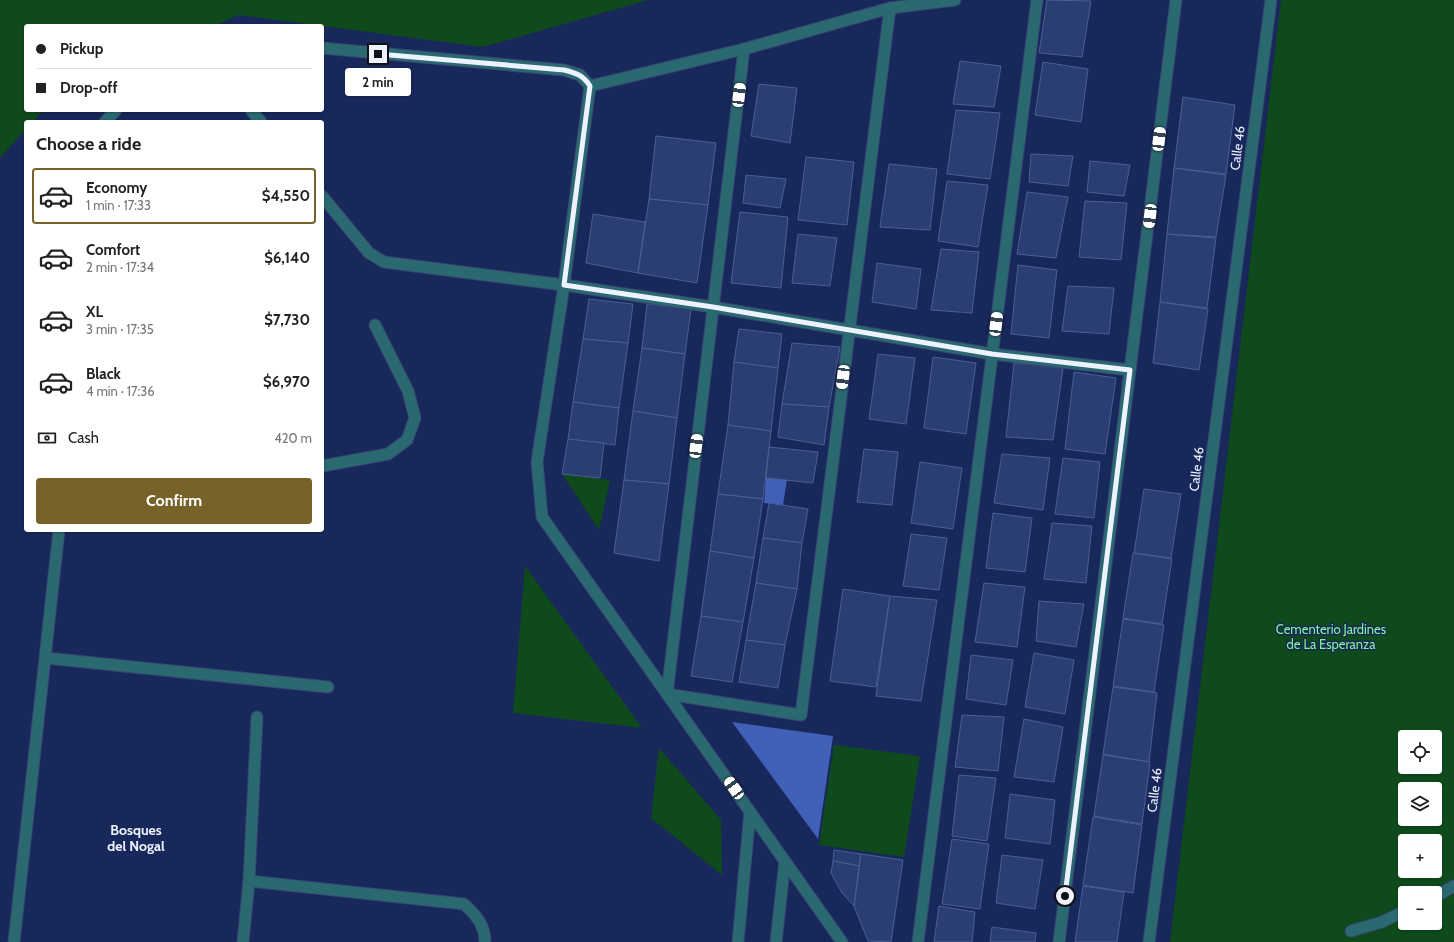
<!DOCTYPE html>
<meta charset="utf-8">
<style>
:root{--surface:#fff;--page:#f2f2f2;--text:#222;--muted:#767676;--line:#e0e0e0;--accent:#77622a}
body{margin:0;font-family:Cabin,sans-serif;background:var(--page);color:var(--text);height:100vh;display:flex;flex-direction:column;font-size:15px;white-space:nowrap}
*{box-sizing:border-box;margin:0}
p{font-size:13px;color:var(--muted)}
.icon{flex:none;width:22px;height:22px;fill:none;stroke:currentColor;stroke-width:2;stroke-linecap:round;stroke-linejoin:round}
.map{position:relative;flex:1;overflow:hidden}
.side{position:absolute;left:24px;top:120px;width:300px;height:412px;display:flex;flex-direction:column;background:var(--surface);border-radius:4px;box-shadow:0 1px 3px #0004}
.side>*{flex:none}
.banner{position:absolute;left:24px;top:24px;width:300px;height:88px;border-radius:4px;box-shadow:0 1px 3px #0004;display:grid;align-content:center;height:88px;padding:0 12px;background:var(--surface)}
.fabs{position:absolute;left:1398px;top:730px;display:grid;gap:8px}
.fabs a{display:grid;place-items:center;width:44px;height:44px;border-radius:4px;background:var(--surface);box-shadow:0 1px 3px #0004;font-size:20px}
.end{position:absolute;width:18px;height:18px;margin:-9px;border:5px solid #ecf2ff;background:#111;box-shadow:0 0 0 2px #111}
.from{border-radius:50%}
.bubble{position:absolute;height:28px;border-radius:4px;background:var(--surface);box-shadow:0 1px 3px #0004;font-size:13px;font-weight:700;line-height:28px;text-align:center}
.car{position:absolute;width:12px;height:24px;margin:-12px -6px;border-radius:5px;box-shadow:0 0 3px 1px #0007;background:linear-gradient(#fff 24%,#345 0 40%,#fff 0 76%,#345 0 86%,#fff 0)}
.banner b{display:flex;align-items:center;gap:14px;height:38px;font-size:15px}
.banner b+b{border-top:1px solid var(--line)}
.banner i{width:10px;height:10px;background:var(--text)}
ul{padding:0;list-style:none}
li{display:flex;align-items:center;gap:12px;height:56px;margin:0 8px 6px;padding:0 4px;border:2px solid transparent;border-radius:4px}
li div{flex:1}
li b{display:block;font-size:15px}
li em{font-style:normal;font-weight:700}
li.active{border-color:var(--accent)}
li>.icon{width:36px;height:36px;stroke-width:1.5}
h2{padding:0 12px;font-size:18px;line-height:48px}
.pay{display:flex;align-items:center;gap:10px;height:44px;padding:0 12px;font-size:15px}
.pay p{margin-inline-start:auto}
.cta{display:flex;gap:8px;margin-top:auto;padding:8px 12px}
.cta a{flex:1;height:46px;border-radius:4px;background:var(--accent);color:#fff;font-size:16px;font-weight:700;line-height:46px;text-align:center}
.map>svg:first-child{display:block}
.green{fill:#0f4a1c;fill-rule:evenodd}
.water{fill:#4160b8}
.building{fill:#2b3e72;stroke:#4a5f96}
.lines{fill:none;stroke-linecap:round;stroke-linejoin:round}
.service-casing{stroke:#364471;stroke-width:13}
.minor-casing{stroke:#364471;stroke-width:13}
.service{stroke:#2b6971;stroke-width:11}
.minor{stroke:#2b6971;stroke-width:11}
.route{stroke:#ecf2ff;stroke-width:5}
.labels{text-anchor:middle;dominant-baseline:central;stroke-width:3;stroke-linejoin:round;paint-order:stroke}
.street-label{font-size:13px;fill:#ecf2ff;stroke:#18285a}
.park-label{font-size:13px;fill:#80f591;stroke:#18285a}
.neighbourhood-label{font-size:14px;font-weight:bold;fill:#ecf2ff;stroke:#18285a}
</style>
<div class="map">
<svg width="1454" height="942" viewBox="0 0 1454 942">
<rect width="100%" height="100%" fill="#18285a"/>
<!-- green -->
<g class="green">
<path d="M0,0H648L483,47L238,15L214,26H26V110H43L33,122H26V129L0,158Z"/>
<path d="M1281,0H1454V942H1170ZM1405,737H1435V767H1405ZM1405,789H1435V819H1405ZM1405,841H1435V871H1405ZM1405,893H1435V923H1405Z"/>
<path d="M562,474L610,480L599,530Z"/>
<path d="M525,566L642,728L513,713Z"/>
<path d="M834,745L920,756L904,857L819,845Z"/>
<path d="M659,748L721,820L722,875L651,818Z"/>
</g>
<!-- water -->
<g class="water">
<path d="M766,478L787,480L783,505L764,503Z"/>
<path d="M732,722L833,736L818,839Z"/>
</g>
<!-- building -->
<g class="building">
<path d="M1047,0L1091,1L1082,57L1039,53Z"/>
<path d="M960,61L1001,66L994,107L953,104Z"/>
<path d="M1043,62L1088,69L1081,122L1035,115Z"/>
<path d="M759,84L797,88L790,143L751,136Z"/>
<path d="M1183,97L1235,105L1226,174L1174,168Z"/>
<path d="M956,110L1000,113L990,179L947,174Z"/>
<path d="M656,136L716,143L708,205L649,199Z"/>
<path d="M1031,154L1073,156L1068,186L1029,182Z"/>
<path d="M806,157L854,162L847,225L798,220Z"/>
<path d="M1090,161L1130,165L1124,196L1087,192Z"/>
<path d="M889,164L937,169L930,230L880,227Z"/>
<path d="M1174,168L1226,175L1216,237L1167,234Z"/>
<path d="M746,175L786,179L780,208L743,203Z"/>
<path d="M947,181L988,185L978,247L938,241Z"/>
<path d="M1027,192L1068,197L1056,258L1017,254Z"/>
<path d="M649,199L708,205L697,283L638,273Z"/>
<path d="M1085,201L1127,203L1121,260L1079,257Z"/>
<path d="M740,212L788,217L781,288L731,283Z"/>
<path d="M593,214L645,222L638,273L586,263Z"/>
<path d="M798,234L837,238L830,286L792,283Z"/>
<path d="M1167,234L1216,238L1207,308L1160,302Z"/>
<path d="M941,249L979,252L972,313L931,310Z"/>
<path d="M877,263L921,269L916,309L872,302Z"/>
<path d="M1018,265L1057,270L1049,338L1011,334Z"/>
<path d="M1068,286L1114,288L1109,334L1062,331Z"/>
<path d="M589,299L633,304L628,343L583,339Z"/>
<path d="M1160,302L1208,309L1199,370L1153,363Z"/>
<path d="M647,304L691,309L685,354L642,348Z"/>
<path d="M739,329L782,334L778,368L734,362Z"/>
<path d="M583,339L628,343L619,408L573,402Z"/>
<path d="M792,343L840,347L829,407L782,404Z"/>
<path d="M642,348L685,354L677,418L633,411Z"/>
<path d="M878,354L915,358L906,424L869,419Z"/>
<path d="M933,357L976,363L966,434L924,428Z"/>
<path d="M734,362L778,368L771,431L728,425Z"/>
<path d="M1014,363L1063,368L1053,440L1006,437Z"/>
<path d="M1074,372L1116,378L1105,454L1065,449Z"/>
<path d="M573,402L619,408L615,445L568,439Z"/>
<path d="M782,404L829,407L824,445L778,437Z"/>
<path d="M633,411L677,418L669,484L624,480Z"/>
<path d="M728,425L771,431L763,499L718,494Z"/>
<path d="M568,439L604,443L600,478L562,474Z"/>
<path d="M769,447L818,452L813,483L766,478Z"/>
<path d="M864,449L898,452L892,505L857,502Z"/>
<path d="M1002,454L1050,458L1043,510L994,503Z"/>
<path d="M1063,458L1100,462L1094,518L1055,514Z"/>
<path d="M920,462L962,468L953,529L911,523Z"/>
<path d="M624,480L669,484L659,561L614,553Z"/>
<path d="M1144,489L1181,494L1171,558L1134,553Z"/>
<path d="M718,494L763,499L754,558L710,551Z"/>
<path d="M769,503L808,509L802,543L763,538Z"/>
<path d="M993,513L1032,518L1025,572L986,568Z"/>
<path d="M1052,523L1092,526L1086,583L1044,579Z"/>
<path d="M911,534L947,538L939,590L903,586Z"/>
<path d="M763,538L802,543L797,589L756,583Z"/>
<path d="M710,551L754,558L743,622L701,616Z"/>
<path d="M1133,553L1172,559L1162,624L1123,618Z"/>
<path d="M756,583L797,589L785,645L746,640Z"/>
<path d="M984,583L1025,587L1017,647L975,642Z"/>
<path d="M843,589L890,596L876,687L830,681Z"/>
<path d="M890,596L937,600L921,701L876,696Z"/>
<path d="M1039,601L1084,604L1076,647L1036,641Z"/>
<path d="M701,616L743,622L732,682L691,676Z"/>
<path d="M1123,619L1164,625L1154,692L1113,686Z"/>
<path d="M746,640L785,645L778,688L739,682Z"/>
<path d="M1034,653L1074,660L1065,714L1025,707Z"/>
<path d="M971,655L1013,660L1006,705L966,699Z"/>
<path d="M1113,687L1157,693L1149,762L1103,754Z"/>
<path d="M962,715L1004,717L998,771L955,767Z"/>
<path d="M1024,719L1063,727L1054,782L1014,777Z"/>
<path d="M1103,755L1150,762L1142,824L1094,816Z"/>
<path d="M959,775L996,778L987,841L952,836Z"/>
<path d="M1010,794L1055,800L1050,844L1005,838Z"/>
<path d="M1093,817L1142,825L1133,893L1083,885Z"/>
<path d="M952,839L989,844L980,909L942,904Z"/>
<path d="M834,850L861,854L859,866L833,861Z"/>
<path d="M861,854L903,860L891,942L868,941L854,906Z"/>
<path d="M1002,855L1043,860L1035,909L996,903Z"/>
<path d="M833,861L859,866L854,906L842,893L831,873Z"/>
<path d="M1083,886L1124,892L1117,942H1075Z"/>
<path d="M939,906L975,912L972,942H934Z"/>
<path d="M992,927L1036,933L1035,942H990Z"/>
</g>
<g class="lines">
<!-- service casing -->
<g class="service-casing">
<g id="service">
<path d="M322,466L388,454L407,440L415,418L408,391L375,325"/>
<path d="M1435,897L1454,886"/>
<path d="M1351,931L1382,922L1405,911"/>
<path d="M1149,942L1271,0"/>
</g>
</g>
<!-- minor casing -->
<g class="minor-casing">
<g id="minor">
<path d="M322,48L564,70L580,75L590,86L564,285L537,462L542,517L842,942"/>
<path d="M744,49L667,694L801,715L890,8"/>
<path d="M590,86L744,49L890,8L955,0"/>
<path d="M251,110L261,122"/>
<path d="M105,122L116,110"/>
<path d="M322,196L369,253L384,262L564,285L713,307L992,354L1130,370"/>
<path d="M46,658L328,687"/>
<path d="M249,881L464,904C476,915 485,925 485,942"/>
<path d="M14,942L59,530"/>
<path d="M243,942L249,881L257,717"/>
<path d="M738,942L750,812"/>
<path d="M776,942L785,861"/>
<path d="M918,942L1037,0"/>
<path d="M1059,942L1176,0"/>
</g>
</g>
<!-- service -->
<use href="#service" class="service"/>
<!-- minor -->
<use href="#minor" class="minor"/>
</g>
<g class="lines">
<!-- route -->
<path class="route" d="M378,54L564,70C576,73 583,75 590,86L564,285L713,307L992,354L1130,370L1065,896"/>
</g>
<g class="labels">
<!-- street labels -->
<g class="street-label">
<text transform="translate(1237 148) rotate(-83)">Calle 46</text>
<text transform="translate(1196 469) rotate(-83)">Calle 46</text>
<text transform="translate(1154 790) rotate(-83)">Calle 46</text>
</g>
<!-- park labels -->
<g class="park-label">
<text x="1331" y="629">Cementerio Jardines<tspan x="1331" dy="15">de La Esperanza</tspan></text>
</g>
<!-- neighbourhood labels -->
<g class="neighbourhood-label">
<text x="136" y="830">Bosques<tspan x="136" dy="16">del Nogal</tspan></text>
</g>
</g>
</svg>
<div class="fabs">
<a><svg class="icon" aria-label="locate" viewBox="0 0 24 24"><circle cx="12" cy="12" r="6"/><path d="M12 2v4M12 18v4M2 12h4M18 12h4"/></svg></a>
<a><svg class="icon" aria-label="layers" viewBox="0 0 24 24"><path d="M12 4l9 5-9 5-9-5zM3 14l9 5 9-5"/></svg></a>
<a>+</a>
<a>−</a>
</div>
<i class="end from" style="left:1065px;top:896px"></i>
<i class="end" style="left:378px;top:54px"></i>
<div class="bubble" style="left:345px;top:68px;width:66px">2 min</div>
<i class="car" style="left:739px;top:95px;rotate:7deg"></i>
<i class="car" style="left:1159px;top:139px;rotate:7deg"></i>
<i class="car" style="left:1150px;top:216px;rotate:187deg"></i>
<i class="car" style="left:996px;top:324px;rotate:7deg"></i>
<i class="car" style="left:843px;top:377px;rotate:187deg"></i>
<i class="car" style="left:696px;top:446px;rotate:7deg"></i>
<i class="car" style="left:734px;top:788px;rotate:325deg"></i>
<div class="banner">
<b><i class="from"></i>Pickup</b>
<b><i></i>Drop-off</b>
</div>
<section class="side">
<h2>Choose a ride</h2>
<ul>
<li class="active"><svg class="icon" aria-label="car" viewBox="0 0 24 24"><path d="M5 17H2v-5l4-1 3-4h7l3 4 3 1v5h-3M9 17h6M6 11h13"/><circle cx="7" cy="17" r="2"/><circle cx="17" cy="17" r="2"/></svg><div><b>Economy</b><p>1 min · 17:33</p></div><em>$4,550</em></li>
<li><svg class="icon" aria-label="car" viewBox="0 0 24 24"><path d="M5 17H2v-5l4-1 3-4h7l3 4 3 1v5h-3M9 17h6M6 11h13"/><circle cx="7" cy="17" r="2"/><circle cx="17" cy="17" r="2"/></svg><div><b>Comfort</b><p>2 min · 17:34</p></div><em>$6,140</em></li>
<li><svg class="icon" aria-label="car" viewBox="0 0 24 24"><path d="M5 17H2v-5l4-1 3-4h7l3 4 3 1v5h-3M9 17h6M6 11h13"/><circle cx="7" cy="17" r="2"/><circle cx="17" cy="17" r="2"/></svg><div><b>XL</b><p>3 min · 17:35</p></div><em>$7,730</em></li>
<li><svg class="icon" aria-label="car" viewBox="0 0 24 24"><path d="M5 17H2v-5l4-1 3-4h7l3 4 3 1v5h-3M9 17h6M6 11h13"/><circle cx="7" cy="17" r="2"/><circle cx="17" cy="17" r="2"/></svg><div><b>Black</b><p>4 min · 17:36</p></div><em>$6,970</em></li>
</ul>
<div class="pay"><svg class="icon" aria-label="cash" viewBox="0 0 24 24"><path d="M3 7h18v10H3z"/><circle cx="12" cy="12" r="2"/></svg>Cash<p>420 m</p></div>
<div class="cta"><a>Confirm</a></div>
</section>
</div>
